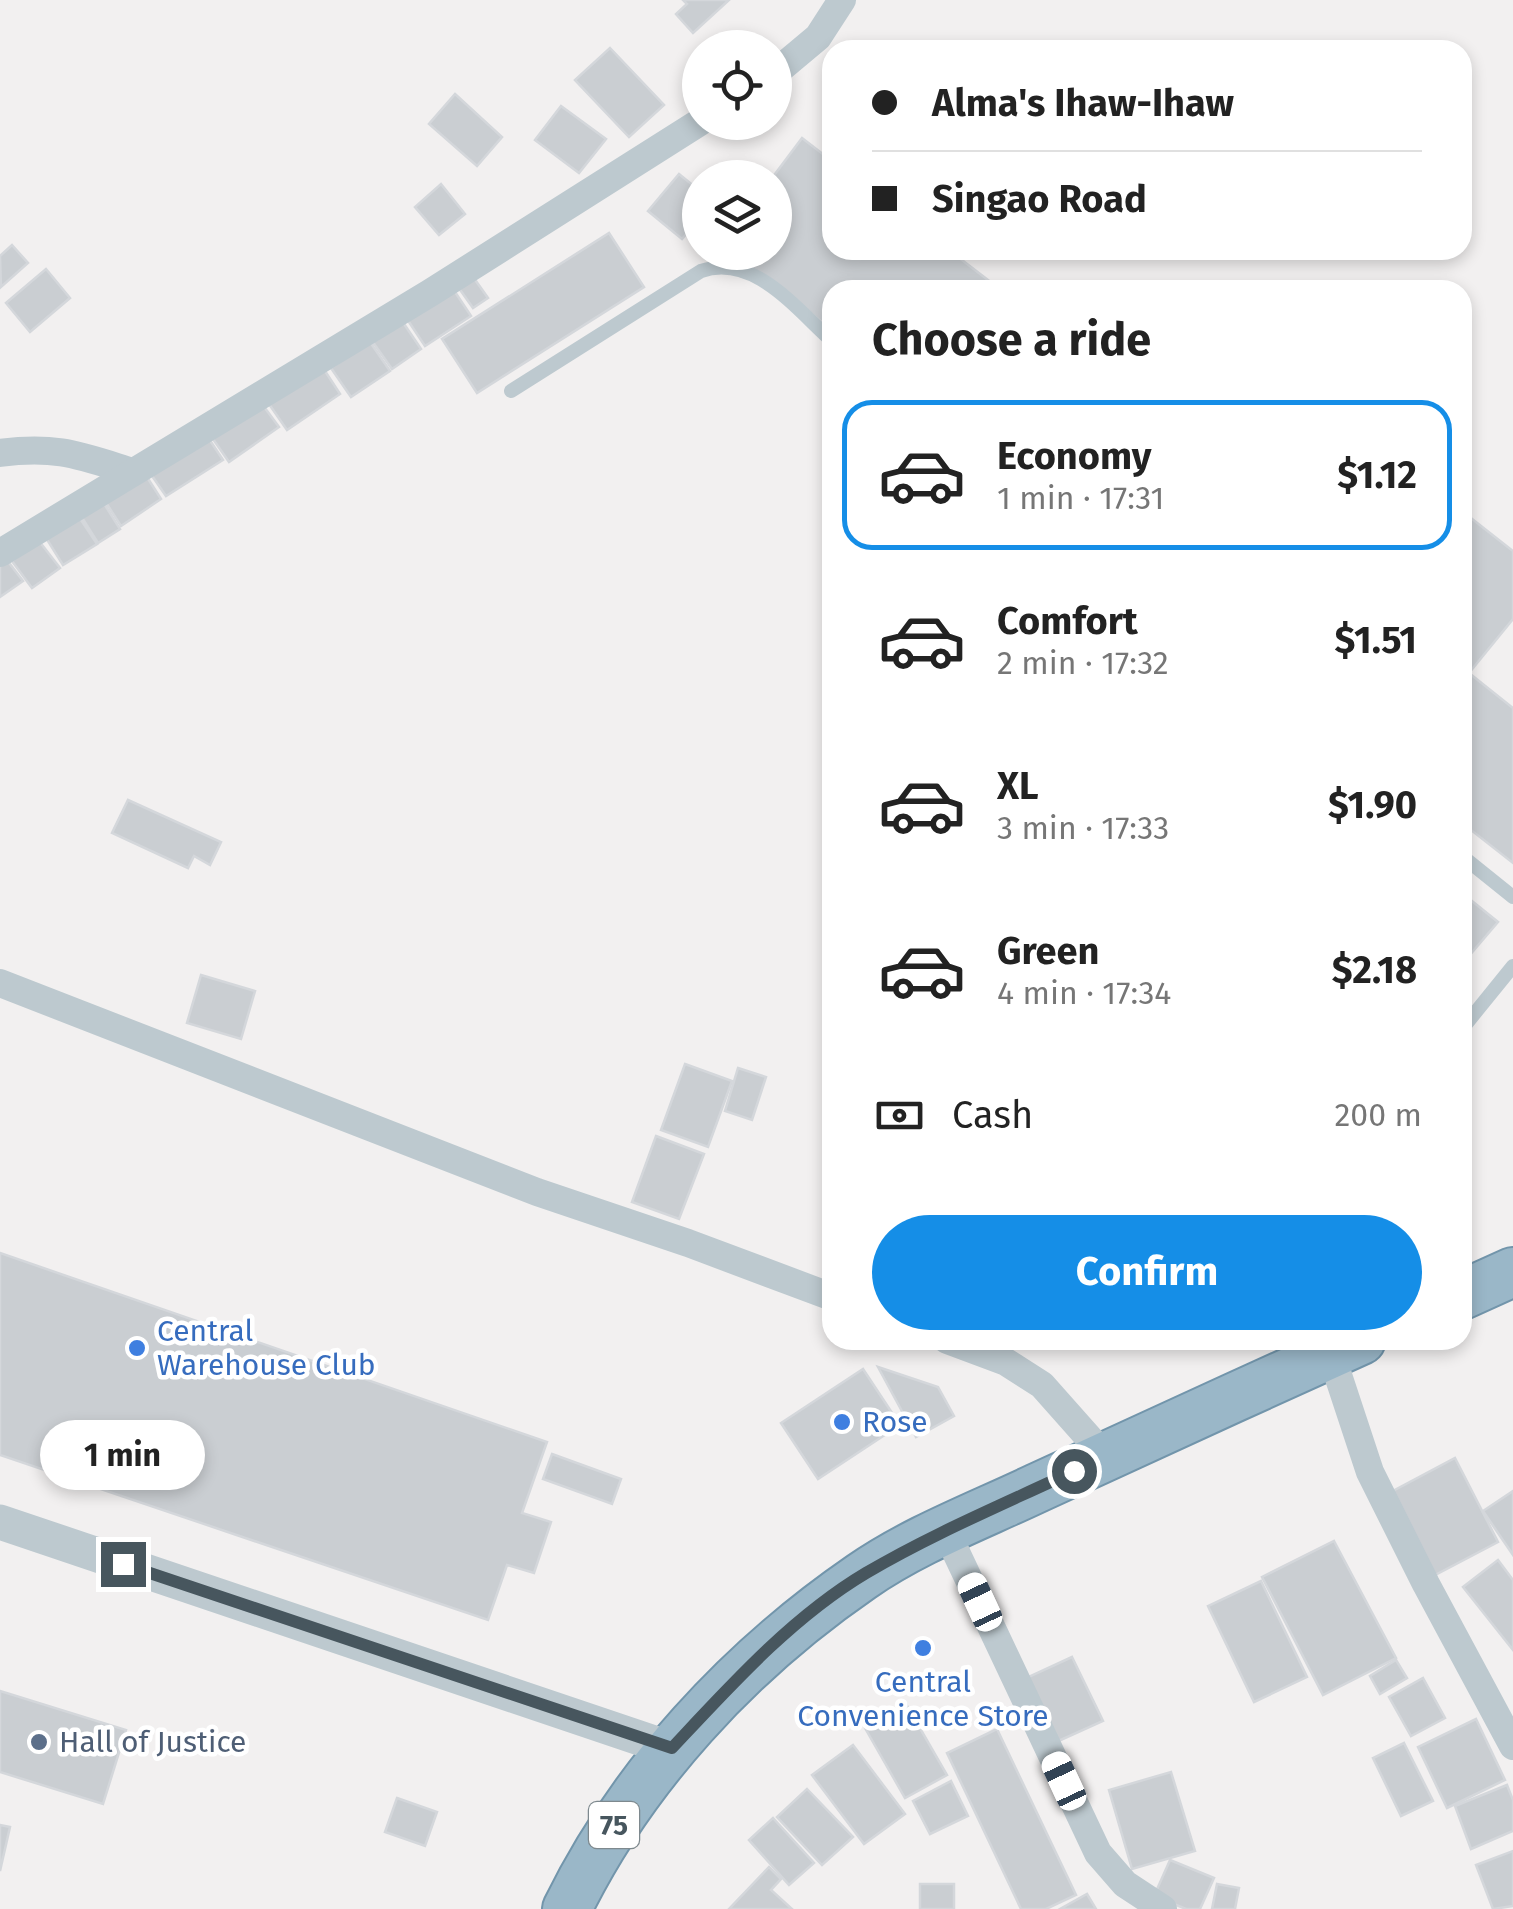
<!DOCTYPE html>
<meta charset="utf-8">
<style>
:root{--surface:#fff;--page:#f2f2f2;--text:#222;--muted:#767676;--line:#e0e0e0;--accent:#158ee7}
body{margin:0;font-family:"Fira Sans",sans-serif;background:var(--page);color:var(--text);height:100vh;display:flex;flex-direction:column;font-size:38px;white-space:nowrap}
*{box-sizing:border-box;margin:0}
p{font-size:32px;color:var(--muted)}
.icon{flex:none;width:55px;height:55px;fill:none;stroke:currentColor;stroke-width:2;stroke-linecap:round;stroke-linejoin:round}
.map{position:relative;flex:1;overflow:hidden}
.drawer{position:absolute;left:822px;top:280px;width:650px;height:1070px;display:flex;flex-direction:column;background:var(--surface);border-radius:30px;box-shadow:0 5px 15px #0003}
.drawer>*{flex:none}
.hud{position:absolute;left:822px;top:40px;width:650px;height:220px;border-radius:30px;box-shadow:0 5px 15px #0003;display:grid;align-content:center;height:220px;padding:0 50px;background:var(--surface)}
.fabs{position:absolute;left:682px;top:30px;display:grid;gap:20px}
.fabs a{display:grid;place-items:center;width:110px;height:110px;border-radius:50%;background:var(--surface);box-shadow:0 5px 15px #0003;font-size:50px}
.end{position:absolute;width:45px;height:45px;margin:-22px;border:12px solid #47565e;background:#fff;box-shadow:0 0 0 5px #fff}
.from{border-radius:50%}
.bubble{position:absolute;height:70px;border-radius:35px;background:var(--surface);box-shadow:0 5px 15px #0003;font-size:32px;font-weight:700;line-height:70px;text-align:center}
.car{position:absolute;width:30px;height:60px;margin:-30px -15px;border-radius:12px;box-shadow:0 0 8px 2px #0007;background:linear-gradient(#fff 24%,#345 0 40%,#fff 0 76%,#345 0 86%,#fff 0)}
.hud b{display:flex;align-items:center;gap:35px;height:95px;font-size:38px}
.hud b+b{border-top:2px solid var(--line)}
.hud i{width:25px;height:25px;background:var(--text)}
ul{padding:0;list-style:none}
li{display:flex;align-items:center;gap:30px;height:150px;margin:0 20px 15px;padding:0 30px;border:5px solid transparent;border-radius:30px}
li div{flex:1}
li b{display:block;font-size:38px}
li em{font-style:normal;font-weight:700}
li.on{border-color:var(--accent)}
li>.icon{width:90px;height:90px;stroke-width:1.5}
h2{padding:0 50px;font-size:45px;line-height:120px}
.pay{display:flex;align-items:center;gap:25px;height:110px;padding:0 50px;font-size:38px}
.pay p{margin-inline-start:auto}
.action{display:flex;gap:20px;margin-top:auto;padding:20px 50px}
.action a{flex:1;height:115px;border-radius:60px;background:var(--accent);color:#fff;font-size:40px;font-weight:700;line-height:115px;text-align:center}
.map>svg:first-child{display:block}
.building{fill:#caced2;stroke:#d4d7db;stroke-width:2.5}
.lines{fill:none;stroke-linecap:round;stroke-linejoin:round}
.trunk-casing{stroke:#7295ab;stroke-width:52}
.service{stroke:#bdc9cf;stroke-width:14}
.minor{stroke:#bdc9cf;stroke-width:28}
.tertiary{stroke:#bdc9cf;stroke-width:35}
.trunk{stroke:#9ab7c8;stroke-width:48}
.route{stroke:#47565e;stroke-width:12}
.shop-dot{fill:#3f7fe0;stroke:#fff;stroke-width:4}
.service-dot{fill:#5c6f8a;stroke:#fff;stroke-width:4}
.labels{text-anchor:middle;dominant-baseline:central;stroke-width:9;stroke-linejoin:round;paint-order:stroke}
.shield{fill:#fff;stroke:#7e898e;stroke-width:2.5}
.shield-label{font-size:28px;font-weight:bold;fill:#47565e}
.shop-label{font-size:30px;fill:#366cbe;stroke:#fff;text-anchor:start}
.service-label{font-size:30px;fill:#4e5e75;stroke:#fff;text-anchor:start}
</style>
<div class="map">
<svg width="1513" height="1909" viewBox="0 0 1513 1909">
<rect width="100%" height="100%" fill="#f2f0f0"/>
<!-- building -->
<g class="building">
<path d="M683,0H729L693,33L676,14L687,4Z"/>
<path d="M610,48L664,105L629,137L575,80Z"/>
<path d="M455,94L502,137L477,166L429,124Z"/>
<path d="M561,106L606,139L579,173L535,140Z"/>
<path d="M802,138L832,161V250H949L1001,290H832V330L732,252H775V178H772Z"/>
<path d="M679,174L700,191V218L682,239L648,211Z"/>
<path d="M441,184L465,214L439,235L415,207Z"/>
<path d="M609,233L644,287L477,393L442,339Z"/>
<path d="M12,245L28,263L1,287L0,256Z"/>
<path d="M46,269L70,298L30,332L6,303Z"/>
<path d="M471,274L488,298L473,308L456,284Z"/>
<path d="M451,286L471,316L425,346L405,316Z"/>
<path d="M400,318L421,349L392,369L370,338Z"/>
<path d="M370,342L390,371L351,397L331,368Z"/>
<path d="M323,368L340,394L287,430L269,404Z"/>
<path d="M262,404L279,427L229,462L213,439Z"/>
<path d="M205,433L223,460L166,496L148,470Z"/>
<path d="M145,474L161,499L121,526L105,501Z"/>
<path d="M103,502L120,529L98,543L81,516Z"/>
<path d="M1462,511L1513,551V619L1469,673L1513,708V863L1462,823Z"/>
<path d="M79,517L97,544L63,565L46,538Z"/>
<path d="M39,541L60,568L32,588L12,561Z"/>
<path d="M3,555L23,581L0,597V558Z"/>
<path d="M128,800L221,842L210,865L194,856L188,868L112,833Z"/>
<path d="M1462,893L1498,922L1462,964Z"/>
<path d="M201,975L255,991L241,1039L187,1023Z"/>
<path d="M685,1064L732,1081L708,1147L661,1130Z"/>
<path d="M738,1068L766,1077L752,1120L725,1111Z"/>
<path d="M656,1136L704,1154L679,1219L632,1202Z"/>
<path d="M0,1253L547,1442L522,1513L551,1522L534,1573L507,1565L488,1620L0,1455Z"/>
<path d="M878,1367L938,1387L954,1416L916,1437Z"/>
<path d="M863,1369L900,1425L818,1479L781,1423Z"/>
<path d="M552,1454L621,1479L612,1504L543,1479Z"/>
<path d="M1455,1458L1498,1542L1435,1575L1391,1492Z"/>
<path d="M1513,1491V1555L1483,1511Z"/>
<path d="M1334,1541L1396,1658L1323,1695L1262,1577Z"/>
<path d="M1498,1560L1513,1580V1650L1463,1587Z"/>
<path d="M1261,1581L1307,1677L1254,1702L1208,1606Z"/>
<path d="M1072,1657L1103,1721L1054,1743L1024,1679Z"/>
<path d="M1396,1660L1407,1678L1380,1694L1370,1676Z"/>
<path d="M1423,1678L1445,1718L1411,1736L1389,1697Z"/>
<path d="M0,1691L126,1730L103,1804L0,1772Z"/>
<path d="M906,1704L947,1775L905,1798L865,1728Z"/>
<path d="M1476,1719L1505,1780L1447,1808L1418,1747Z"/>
<path d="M997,1729L1076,1895L1046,1909H1021L947,1753Z"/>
<path d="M1404,1743L1433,1801L1401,1816L1373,1758Z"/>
<path d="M853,1745L905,1814L864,1844L812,1775Z"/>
<path d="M1171,1772L1195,1851L1132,1869L1109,1790Z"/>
<path d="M951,1781L968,1816L930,1834L913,1801Z"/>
<path d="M1507,1785L1513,1800V1831L1471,1849L1455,1806Z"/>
<path d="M807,1789L853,1837L822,1865L777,1817Z"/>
<path d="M397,1798L437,1812L425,1846L385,1832Z"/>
<path d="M773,1818L814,1863L789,1885L749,1840Z"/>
<path d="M0,1825L10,1827L0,1871Z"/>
<path d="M1513,1851V1906L1493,1909L1476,1865Z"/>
<path d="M1170,1860L1214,1878L1200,1909H1186L1154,1896Z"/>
<path d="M769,1867L781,1879L771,1890L792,1909H729Z"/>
<rect x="920" y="1884" width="34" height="25"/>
<path d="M1217,1884L1239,1888L1235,1909H1212Z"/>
<path d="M1087,1894L1096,1909H1060Z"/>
</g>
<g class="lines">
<!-- trunk casing -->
<g class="trunk-casing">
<g id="trunk">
<path d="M1462,1295L1513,1272"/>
<path d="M567,1909C632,1776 739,1661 861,1577C914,1540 978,1516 1037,1488C1144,1438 1253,1389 1361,1340"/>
</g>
</g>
<!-- service -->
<g class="service">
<path d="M511,391L701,271C754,253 796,309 832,341"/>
<path d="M1462,856L1513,897"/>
<path d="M1462,1029L1513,966"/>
</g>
<!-- minor -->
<g class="minor">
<path d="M775,73L818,37L842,0"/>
<path d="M0,453C56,445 81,456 133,472"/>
<path d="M0,553L430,293L700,122"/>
<path d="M0,983L537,1192L688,1243L832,1297"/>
<path d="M947,1340L1006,1362L1042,1385L1105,1456"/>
<path d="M1331,1354L1370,1472L1426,1584L1513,1746"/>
<path d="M946,1531L1098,1853L1125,1884L1163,1909"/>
</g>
<!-- tertiary -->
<path class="tertiary" d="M0,1522L672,1749"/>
<!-- trunk -->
<use href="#trunk" class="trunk"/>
</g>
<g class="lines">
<!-- route -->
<path class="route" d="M123,1564L672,1748C730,1686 792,1617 866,1573C932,1534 1004,1504 1074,1471"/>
</g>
<!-- markers -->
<g class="shop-dot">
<circle cx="137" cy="1348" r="10"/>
<circle cx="842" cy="1422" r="10"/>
<circle cx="923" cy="1648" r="10"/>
</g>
<circle class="service-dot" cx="39" cy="1742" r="10"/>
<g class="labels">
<!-- shield labels -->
<rect class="shield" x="589" y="1802" width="50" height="46" rx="8"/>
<g class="shield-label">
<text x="614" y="1825">75</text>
</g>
<!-- shop labels -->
<g class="shop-label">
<text x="157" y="1331">Central<tspan x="157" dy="34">Warehouse Club</tspan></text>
<text x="862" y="1422">Rose</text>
<text x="923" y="1682" text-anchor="middle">Central<tspan x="923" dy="34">Convenience Store</tspan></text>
</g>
<!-- service labels -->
<g class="service-label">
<text x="59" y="1742">Hall of Justice</text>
</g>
</g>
</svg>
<div class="fabs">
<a><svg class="icon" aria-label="locate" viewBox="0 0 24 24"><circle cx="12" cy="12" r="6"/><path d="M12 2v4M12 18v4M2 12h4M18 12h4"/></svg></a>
<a><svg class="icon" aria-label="layers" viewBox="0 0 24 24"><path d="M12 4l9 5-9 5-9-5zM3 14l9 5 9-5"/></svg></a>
</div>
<i class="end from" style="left:1074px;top:1471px"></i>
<i class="end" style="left:123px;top:1564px"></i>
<div class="bubble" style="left:40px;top:1420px;width:165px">1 min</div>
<i class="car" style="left:980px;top:1602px;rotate:335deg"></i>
<i class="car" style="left:1064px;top:1781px;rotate:335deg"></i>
<div class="hud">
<b><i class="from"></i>Alma's Ihaw-Ihaw</b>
<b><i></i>Singao Road</b>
</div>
<section class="drawer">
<h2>Choose a ride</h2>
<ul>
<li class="on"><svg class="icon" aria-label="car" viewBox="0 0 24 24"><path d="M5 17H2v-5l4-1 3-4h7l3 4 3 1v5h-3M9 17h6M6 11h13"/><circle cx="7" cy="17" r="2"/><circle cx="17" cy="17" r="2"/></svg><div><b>Economy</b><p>1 min · 17:31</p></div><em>$1.12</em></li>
<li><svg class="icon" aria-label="car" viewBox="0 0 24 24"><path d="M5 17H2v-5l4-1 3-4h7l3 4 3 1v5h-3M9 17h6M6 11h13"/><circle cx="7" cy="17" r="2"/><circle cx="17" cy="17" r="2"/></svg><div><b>Comfort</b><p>2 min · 17:32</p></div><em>$1.51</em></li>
<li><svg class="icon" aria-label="car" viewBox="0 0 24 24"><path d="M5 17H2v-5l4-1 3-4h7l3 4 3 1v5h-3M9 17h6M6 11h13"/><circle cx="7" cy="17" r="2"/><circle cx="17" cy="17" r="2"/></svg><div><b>XL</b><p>3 min · 17:33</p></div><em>$1.90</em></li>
<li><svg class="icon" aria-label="car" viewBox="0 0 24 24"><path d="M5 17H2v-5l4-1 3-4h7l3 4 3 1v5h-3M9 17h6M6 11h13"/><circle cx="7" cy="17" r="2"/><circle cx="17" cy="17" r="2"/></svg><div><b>Green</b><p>4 min · 17:34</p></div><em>$2.18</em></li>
</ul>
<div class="pay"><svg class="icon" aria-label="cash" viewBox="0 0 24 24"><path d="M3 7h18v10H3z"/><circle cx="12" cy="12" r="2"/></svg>Cash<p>200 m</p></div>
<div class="action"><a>Confirm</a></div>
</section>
</div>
